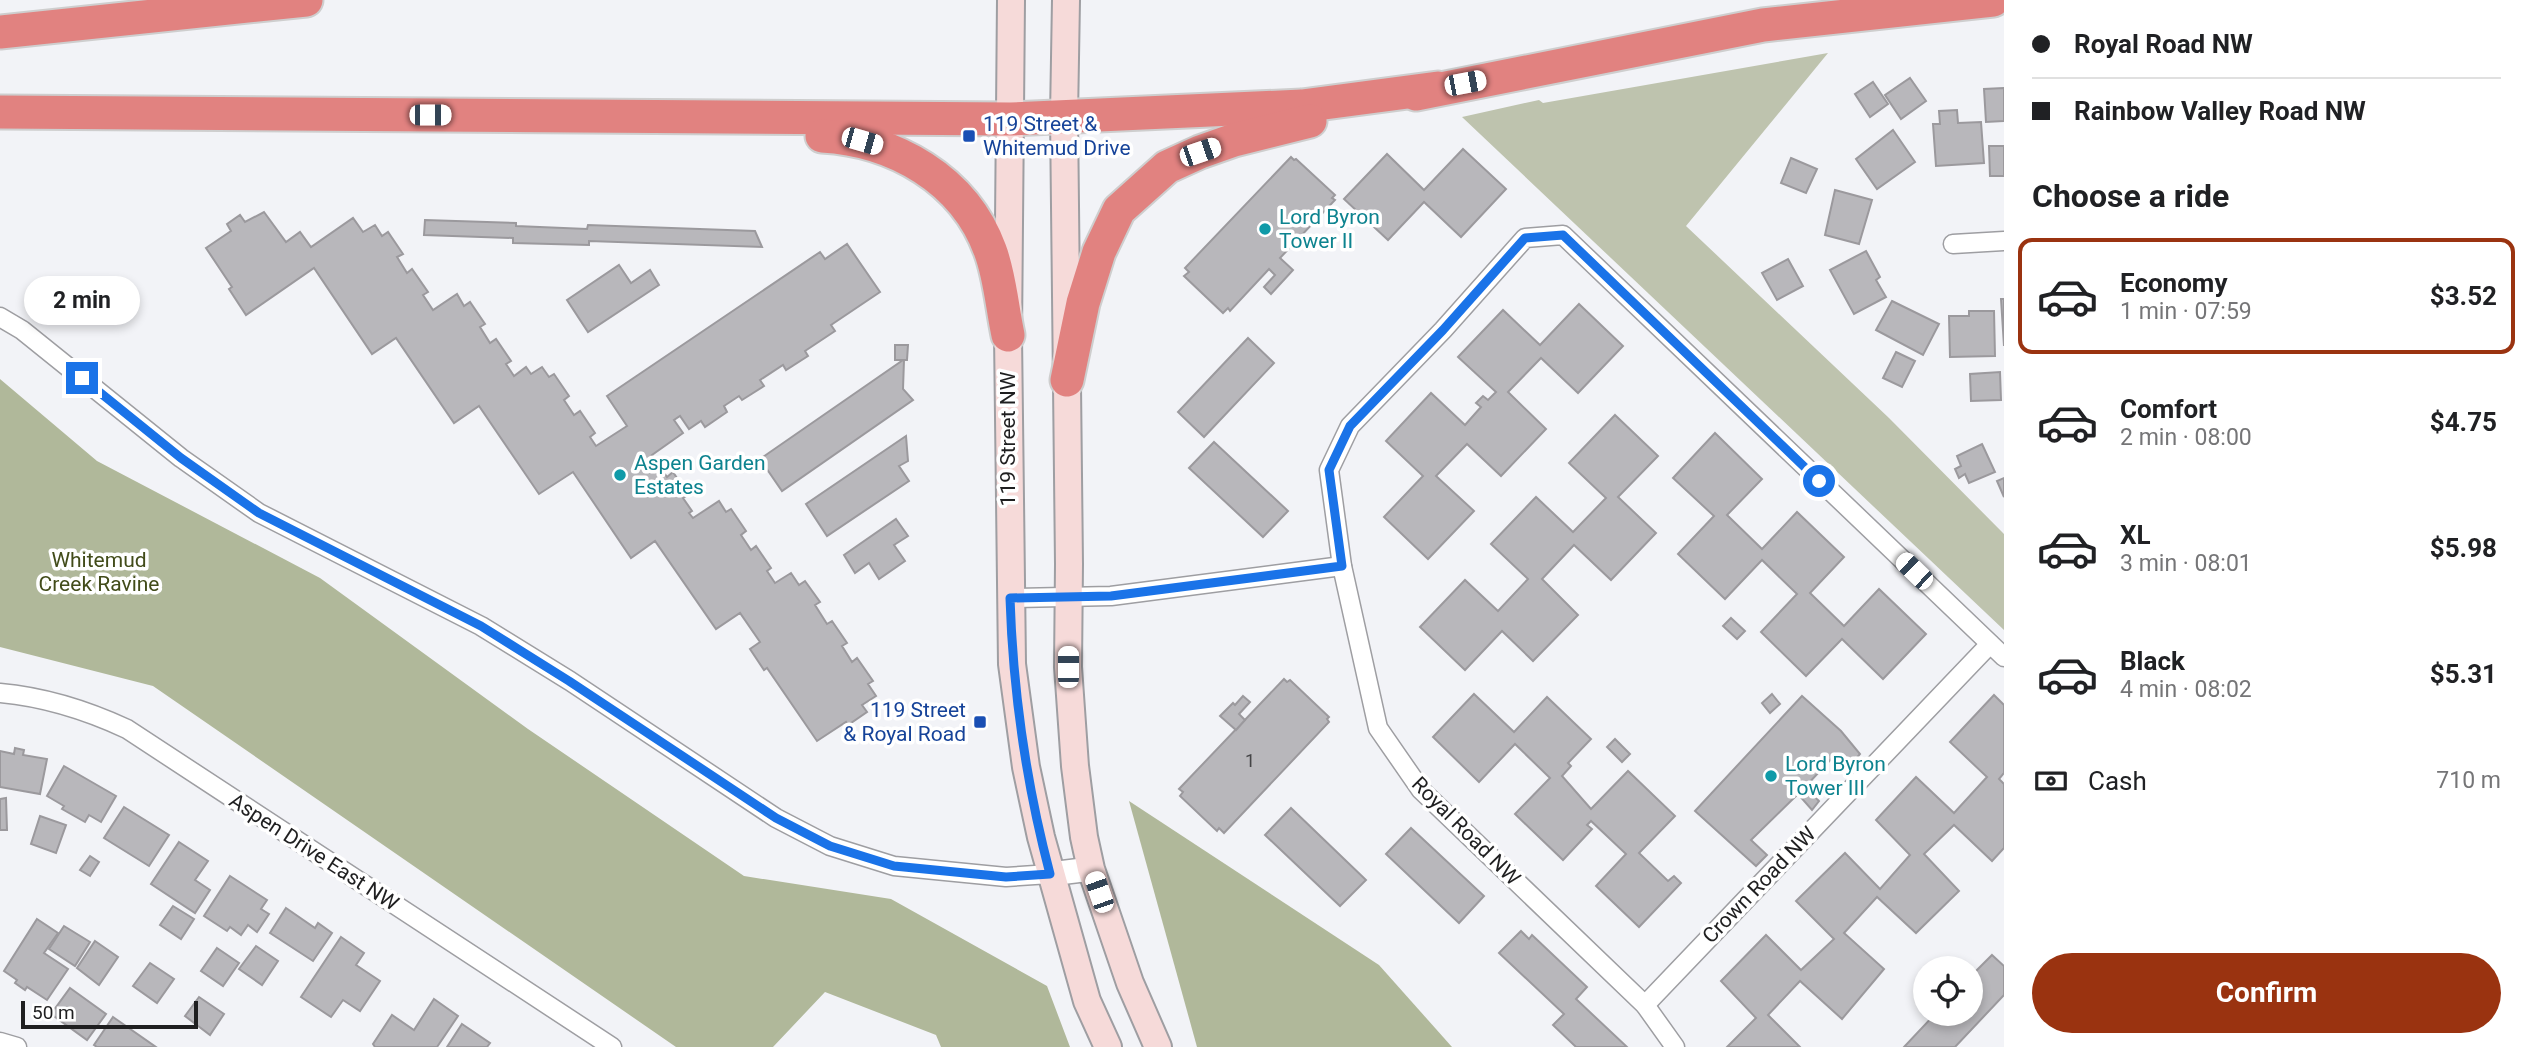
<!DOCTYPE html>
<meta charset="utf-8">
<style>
:root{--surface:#fff;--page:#f6f6f6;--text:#202124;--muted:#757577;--line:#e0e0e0;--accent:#9a3310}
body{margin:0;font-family:Roboto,sans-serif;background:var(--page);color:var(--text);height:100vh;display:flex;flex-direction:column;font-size:26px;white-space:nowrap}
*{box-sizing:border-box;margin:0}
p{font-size:23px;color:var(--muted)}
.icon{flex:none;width:38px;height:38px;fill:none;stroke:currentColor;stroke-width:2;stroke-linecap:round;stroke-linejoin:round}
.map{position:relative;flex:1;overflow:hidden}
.drawer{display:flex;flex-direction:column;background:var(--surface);width:525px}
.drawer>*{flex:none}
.top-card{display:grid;align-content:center;height:154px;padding:0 28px;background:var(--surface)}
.buttons{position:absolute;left:1913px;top:956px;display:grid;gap:14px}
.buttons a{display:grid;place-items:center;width:70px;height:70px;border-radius:50%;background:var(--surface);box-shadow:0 4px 10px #0003;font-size:35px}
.scale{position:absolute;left:21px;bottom:18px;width:177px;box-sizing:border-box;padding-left:7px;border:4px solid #1f1f20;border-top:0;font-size:19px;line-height:24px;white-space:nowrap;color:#1f1f20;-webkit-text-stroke:5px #fff;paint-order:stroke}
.end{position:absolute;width:32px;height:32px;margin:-16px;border:9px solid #1a73e8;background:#fff;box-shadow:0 0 0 4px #fff}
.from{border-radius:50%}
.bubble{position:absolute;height:49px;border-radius:24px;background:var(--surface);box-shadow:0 4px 10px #0003;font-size:23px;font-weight:700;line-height:49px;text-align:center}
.car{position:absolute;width:21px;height:42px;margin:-21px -10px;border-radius:9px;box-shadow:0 0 5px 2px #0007;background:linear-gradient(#fff 24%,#345 0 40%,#fff 0 76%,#345 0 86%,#fff 0)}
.top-card b{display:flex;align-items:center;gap:24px;height:66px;font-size:26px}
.top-card b+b{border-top:2px solid var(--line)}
.top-card i{width:18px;height:18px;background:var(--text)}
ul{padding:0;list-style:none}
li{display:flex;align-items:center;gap:21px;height:116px;margin:0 14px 10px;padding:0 14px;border:4px solid transparent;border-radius:14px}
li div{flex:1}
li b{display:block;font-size:26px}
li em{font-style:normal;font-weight:700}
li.on{border-color:var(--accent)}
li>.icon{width:63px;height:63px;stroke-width:1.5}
h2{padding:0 28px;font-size:32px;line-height:84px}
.pay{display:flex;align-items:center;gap:18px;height:77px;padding:0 28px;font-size:26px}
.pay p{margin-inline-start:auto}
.button{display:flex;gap:14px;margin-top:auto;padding:14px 28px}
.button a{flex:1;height:80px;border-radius:42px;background:var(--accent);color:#fff;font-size:28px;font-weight:700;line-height:80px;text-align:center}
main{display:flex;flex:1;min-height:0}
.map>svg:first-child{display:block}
.green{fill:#bec3ae}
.forest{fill:#b0b89a}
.building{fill:#b8b7bb;stroke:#9b999d;stroke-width:2}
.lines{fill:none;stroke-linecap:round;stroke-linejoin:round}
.minor-casing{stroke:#9e9ea2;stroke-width:21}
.tertiary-casing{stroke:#9e9ea2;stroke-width:26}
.secondary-casing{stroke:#9e9ea2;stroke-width:30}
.motorway-casing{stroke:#cecece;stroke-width:37}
.minor{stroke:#fff;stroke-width:18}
.tertiary{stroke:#fff;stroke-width:23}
.secondary{stroke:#f6dad9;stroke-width:26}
.motorway{stroke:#e18280;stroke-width:33}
.route{stroke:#1a73e8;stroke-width:9}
.transit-dot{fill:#1a4fb4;stroke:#fff;stroke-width:2.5}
.culture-dot{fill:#0f9aa8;stroke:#fff;stroke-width:2.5}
.labels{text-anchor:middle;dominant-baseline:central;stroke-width:7;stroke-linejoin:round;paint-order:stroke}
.number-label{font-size:18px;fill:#454547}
.transit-label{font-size:21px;fill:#164399;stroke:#fff;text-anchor:start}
.culture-label{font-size:21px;fill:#0d838f;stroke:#fff;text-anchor:start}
.street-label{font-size:21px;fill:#1f1f20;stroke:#fff}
.park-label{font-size:21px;fill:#424c1a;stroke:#fff}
</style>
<main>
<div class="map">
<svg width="2004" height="1047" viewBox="0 0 2004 1047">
<rect width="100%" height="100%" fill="#f2f3f7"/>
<!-- green -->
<path class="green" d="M1828,53L1686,226L1889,418L2004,534V630L1462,117L1539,100L1543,103Z"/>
<!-- forest -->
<g class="forest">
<path d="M0,379L97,461L320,578L528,729L744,876L891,899L1047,986L1070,1047H941L936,1035L825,992L773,1047H676L153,686L0,647Z"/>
<path d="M1129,801L1379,965L1452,1047H1197Z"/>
</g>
<!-- building -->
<g class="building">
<path d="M1910,78L1926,101L1901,119L1885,95Z"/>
<path d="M1873,82L1888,104L1870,117L1855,94Z"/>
<path d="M2004,88V121L1986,122L1984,89Z"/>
<path d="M1957,110L1958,123L1981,122L1984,163L1936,166L1933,124H1940L1939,111Z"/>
<path d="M1893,130L1915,162L1877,189L1856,159Z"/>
<path d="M1989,146H2004V176H1990Z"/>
<path d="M1463,149L1506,189L1461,237L1424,202L1388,240L1344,199L1387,154L1424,190Z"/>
<path d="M1291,157L1294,160L1296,159L1335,195L1332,198L1335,200L1280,258L1293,270L1271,294L1264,287L1275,275L1269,269L1230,311L1228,308L1223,313L1184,276L1189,272L1185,268Z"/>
<path d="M1791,158L1817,169L1806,193L1781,183Z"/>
<path d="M1835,190L1872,200L1859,244L1825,235Z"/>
<path d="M264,212L286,242L300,232L311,247L353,218L363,232L375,225L382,236L388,232L403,254L397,257L407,273L412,269L428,292L423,295L433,310L457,294L464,306L470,302L485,324L480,327L490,343L496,339L511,361L506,364L514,376L526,367L531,374L542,367L549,377L554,374L569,396L564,400L574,415L580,411L595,433L590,437L596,446L627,426L607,396L820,252L825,259L847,244L880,292L831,325L835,331L805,351L808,356L786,370L783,365L760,380L764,386L742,400L739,396L724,406L727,412L705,427L701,421L689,429L680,416L674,420L683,433L652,455L667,477L673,472L688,495L683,498L692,511L689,513L693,518L719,501L726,512L731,509L746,531L741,535L751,550L756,546L771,568L767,571L775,583L791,573L799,585L805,581L820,602L815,605L827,624L832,621L847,643L842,646L852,662L857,658L873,681L868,684L876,696L862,705L867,712L848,725L846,722L817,741L767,668L764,670L750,649L760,642L740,613L716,629L655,541L631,558L573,472L539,494L479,406L454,423L396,338L372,354L314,268L246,315L229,289L232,287L206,248L231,231L227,224L240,215L245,222Z"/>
<path d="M425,220L516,223V226L587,229L588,225L755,231L762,247L589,241V245L513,243V238L424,235Z"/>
<path d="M1866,251L1880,277L1876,280L1886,297L1854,314L1830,270Z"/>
<path d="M1788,259L1803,286L1777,300L1762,273Z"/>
<path d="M619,265L631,283L650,270L659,285L588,332L567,300Z"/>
<path d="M2001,299H2004V346Z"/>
<path d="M1892,301L1939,324L1923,355L1876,330Z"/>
<path d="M1579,304L1623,346L1578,393L1541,358L1508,392L1546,429L1501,476L1467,444L1436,476L1474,511L1428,559L1384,517L1423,476L1386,441L1431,393L1465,425L1481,407L1476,403L1483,396L1488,400L1496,392L1458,357L1503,310L1540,345Z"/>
<path d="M1969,311H1994L1995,356L1950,357L1949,316H1969Z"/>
<path d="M1248,338L1274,363L1204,437L1178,412Z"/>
<path d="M895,345H908L907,360H904L903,389L913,400L782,491L760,459L903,360H895Z"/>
<path d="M1896,352L1915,361L1902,387L1883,378Z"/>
<path d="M2000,372L2001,400L1971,401L1970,374Z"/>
<path d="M1615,415L1658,456L1618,497L1656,533L1611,580L1574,545L1542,579L1578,615L1533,661L1502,631L1465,670L1420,627L1465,580L1498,611L1528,579L1491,544L1536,497L1573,532L1606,498L1569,463Z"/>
<path d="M1715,433L1762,479L1727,515L1762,549L1797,512L1844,557L1810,593L1844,626L1879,589L1926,634L1883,679L1842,639L1806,676L1761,632L1797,594L1762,560L1725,599L1678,554L1714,516L1673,478Z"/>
<path d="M906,436L908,461L899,466L909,481L827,536L806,504Z"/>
<path d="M1214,442L1288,511L1263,537L1189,468Z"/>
<path d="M1982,444L1995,472L1969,483L1965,474L1959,478L1955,469L1961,466L1957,456Z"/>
<path d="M2004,478V497L1997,481Z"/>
<path d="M896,519L908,536L894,545L905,561L879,579L869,563L855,573L844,555Z"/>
<path d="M1731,618L1745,631L1737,639L1723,626Z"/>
<path d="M1284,679L1287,682L1290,680L1329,717L1327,719L1329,722L1224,833L1219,828L1217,831L1180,796L1183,792L1179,789Z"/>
<path d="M1474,694L1514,732L1547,697L1591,739L1568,763L1571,766L1562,776L1591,809L1628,771L1675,816L1639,853L1668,881L1674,876L1681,883L1639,927L1596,886L1626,854L1591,821L1587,825L1592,829L1563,860L1515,814L1550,778L1515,744L1479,782L1433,737Z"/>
<path d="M1772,694L1780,704L1770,713L1762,703Z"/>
<path d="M1994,695L2004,705V773L1999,779L2004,784V848L1992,861L1954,825L1924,854L1959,891L1916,933L1877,897L1844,933L1884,969L1842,1019L1800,981L1768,1015L1800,1047H1727L1756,1018L1721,981L1766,935L1801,970L1834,939L1796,901L1845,853L1880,889L1910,855L1876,820L1916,777L1954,813L1987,777L1950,742Z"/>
<path d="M1243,696L1250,702L1239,714L1245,720L1236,730L1220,716L1233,703L1235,705Z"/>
<path d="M1802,696L1841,731L1860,754L1850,766L1836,754L1805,787L1819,801L1812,810L1798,794L1751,840L1767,855L1756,866L1695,811Z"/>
<path d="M1615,739L1630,754L1622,762L1607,747Z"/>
<path d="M15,748L24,750L23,755L47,759L40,794L0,787V751L14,754Z"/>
<path d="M64,766L116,796L101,822L89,815L85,822L62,809L64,806L47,796Z"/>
<path d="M6,798L7,830H0V799Z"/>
<path d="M124,807L169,835L149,866L104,838Z"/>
<path d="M1291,808L1366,880L1340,906L1265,835Z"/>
<path d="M40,816L66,825L56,853L31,844Z"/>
<path d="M1411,828L1484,896L1459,923L1386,854Z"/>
<path d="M179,842L208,861L195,880L210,890L195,913L151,884Z"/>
<path d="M90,856L99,862L90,876L80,870Z"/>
<path d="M230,876L267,900L261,909L269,914L257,932L248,925L241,935L230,927L227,931L204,916Z"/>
<path d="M173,906L194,919L181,939L160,925Z"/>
<path d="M286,908L315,928L318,923L332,933L313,961L270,933Z"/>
<path d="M37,919L58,933L44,953L68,969L47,1000L27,987L25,990L15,983L17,980L4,971Z"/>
<path d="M64,926L90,942L75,966L49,949Z"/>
<path d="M1521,931L1529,939L1532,935L1587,987L1576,999L1627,1047H1576L1553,1025L1564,1014L1499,953Z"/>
<path d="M341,937L364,953L356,965L380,981L360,1011L343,1000L331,1017L301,997Z"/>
<path d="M95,941L118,957L99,985L77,968Z"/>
<path d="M256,946L278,961L262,985L239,969Z"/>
<path d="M217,948L239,963L223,986L201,971Z"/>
<path d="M1992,955L2004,966V995L1955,1047H1904L1936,1013H1970V977Z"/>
<path d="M150,963L174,979L157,1003L133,986Z"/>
<path d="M70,988L106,1014L87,1040L51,1014Z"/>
<path d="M199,997L224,1014L210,1035L185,1016Z"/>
<path d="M434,999L458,1016L437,1047H375L373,1044L392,1015L414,1030Z"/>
<path d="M113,1017L156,1047H97L94,1045Z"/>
<path d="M462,1024L490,1043L487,1047H447Z"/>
</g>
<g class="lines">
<!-- minor casing -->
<g class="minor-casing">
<g id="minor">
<path d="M1953,244L2004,241"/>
<path d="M0,317L22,330L181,458L259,513L481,626L570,681L776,818L830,846L894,866L1006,877L1050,874"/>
<path d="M1010,598L1111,596L1342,566"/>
<path d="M0,693C45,697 86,710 127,729L612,1047"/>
<path d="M1645,1005L1990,644"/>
<path d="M0,1042L17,1047"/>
<path d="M1675,1047L1645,1005L1421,790L1378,728L1342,566L1329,470L1350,426L1443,330L1525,238L1563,235L2004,657"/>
</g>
</g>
<!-- tertiary casing -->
<g class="tertiary-casing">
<path id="tertiary" d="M1050,874L1091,869"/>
</g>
<!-- secondary casing -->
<g class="secondary-casing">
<g id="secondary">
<path d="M1011,0L1008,335L1012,664L1026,767L1041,837L1087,1001L1108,1047"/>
<path d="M1066,0L1064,116L1069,564L1068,667L1075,766L1084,837L1091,869L1130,983L1158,1047"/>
</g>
</g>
<!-- motorway casing -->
<g class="motorway-casing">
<g id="motorway">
<path d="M0,32L306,0"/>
<path d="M1416,94L1763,25L1993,0"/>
<path d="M0,112L1011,119L1302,106L1438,88"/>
<path d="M822,136C894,140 964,179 990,250C1000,276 1002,307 1008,335"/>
<path d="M1067,380L1083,303L1099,252L1119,210L1167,167L1200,152L1234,140L1310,121"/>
</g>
</g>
<!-- minor -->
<use href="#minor" class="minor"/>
<!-- tertiary -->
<use href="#tertiary" class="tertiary"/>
<!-- secondary -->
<use href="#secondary" class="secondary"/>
<!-- motorway -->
<use href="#motorway" class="motorway"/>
</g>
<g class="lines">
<!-- route -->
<path class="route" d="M82,378L181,458L259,513L481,626L569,681L776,818L830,846L894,866L1006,877L1050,874C1026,783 1013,692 1010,598L1111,596L1342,566L1329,470L1350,426L1443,330L1525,238L1563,235L1819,481"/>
</g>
<!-- markers -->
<g class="transit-dot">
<rect x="962" y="129" width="14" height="14" rx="3.5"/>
<rect x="973" y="715" width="14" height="14" rx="3.5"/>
</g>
<g class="culture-dot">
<circle cx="1265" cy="229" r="7"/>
<circle cx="620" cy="475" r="7"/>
<circle cx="1771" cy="776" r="7"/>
</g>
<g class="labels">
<!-- number labels -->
<g class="number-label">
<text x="1250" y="760">1</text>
</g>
<!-- transit labels -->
<g class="transit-label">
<text x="983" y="124">119 Street &amp;<tspan x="983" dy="24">Whitemud Drive</tspan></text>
<text x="966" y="710" text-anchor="end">119 Street<tspan x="966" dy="24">&amp; Royal Road</tspan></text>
</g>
<!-- culture labels -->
<g class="culture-label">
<text x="1279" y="217">Lord Byron<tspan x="1279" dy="24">Tower II</tspan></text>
<text x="634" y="463">Aspen Garden<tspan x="634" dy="24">Estates</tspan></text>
<text x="1785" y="764">Lord Byron<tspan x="1785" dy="24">Tower III</tspan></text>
</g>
<!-- street labels -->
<g class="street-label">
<text transform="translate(1008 439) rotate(-90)">119 Street NW</text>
<text transform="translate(1466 831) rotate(45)">Royal Road NW</text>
<text transform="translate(314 852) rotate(33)">Aspen Drive East NW</text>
<text transform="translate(1759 885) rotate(-46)">Crown Road NW</text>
</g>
<!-- park labels -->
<g class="park-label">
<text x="99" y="560">Whitemud<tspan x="99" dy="24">Creek Ravine</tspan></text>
</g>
</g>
</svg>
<div class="buttons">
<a><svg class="icon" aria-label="locate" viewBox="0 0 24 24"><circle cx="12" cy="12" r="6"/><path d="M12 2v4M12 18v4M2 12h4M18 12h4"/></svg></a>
</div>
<div class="scale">50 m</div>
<i class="end from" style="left:1819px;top:481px"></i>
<i class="end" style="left:82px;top:378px"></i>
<div class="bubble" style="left:24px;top:276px;width:116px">2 min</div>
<i class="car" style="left:1465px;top:83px;rotate:79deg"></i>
<i class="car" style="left:430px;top:115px;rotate:90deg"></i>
<i class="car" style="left:862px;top:141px;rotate:106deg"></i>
<i class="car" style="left:1200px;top:152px;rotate:71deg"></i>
<i class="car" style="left:1914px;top:571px;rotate:314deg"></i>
<i class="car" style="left:1068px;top:667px;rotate:0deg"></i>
<i class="car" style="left:1099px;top:892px;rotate:341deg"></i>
</div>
<section class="drawer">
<div class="top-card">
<b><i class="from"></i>Royal Road NW</b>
<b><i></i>Rainbow Valley Road NW</b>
</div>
<h2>Choose a ride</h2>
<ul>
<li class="on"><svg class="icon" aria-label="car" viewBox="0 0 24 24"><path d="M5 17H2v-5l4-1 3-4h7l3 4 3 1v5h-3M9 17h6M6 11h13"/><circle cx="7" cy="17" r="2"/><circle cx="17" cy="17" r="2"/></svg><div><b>Economy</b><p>1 min · 07:59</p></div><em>$3.52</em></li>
<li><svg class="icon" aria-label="car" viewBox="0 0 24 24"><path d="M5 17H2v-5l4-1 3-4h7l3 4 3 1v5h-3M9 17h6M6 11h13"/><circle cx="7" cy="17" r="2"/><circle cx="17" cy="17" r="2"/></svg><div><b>Comfort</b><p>2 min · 08:00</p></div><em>$4.75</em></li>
<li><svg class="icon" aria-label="car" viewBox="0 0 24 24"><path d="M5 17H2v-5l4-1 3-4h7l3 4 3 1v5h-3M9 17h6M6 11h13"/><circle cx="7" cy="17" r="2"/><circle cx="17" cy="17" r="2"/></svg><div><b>XL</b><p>3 min · 08:01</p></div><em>$5.98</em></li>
<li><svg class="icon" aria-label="car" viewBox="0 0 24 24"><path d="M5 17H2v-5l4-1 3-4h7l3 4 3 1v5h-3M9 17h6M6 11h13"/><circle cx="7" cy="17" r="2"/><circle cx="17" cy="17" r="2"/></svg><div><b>Black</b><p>4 min · 08:02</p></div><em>$5.31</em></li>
</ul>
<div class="pay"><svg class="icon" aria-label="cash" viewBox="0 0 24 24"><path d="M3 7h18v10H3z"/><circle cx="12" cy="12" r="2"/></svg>Cash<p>710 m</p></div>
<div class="button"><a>Confirm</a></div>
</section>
</main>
